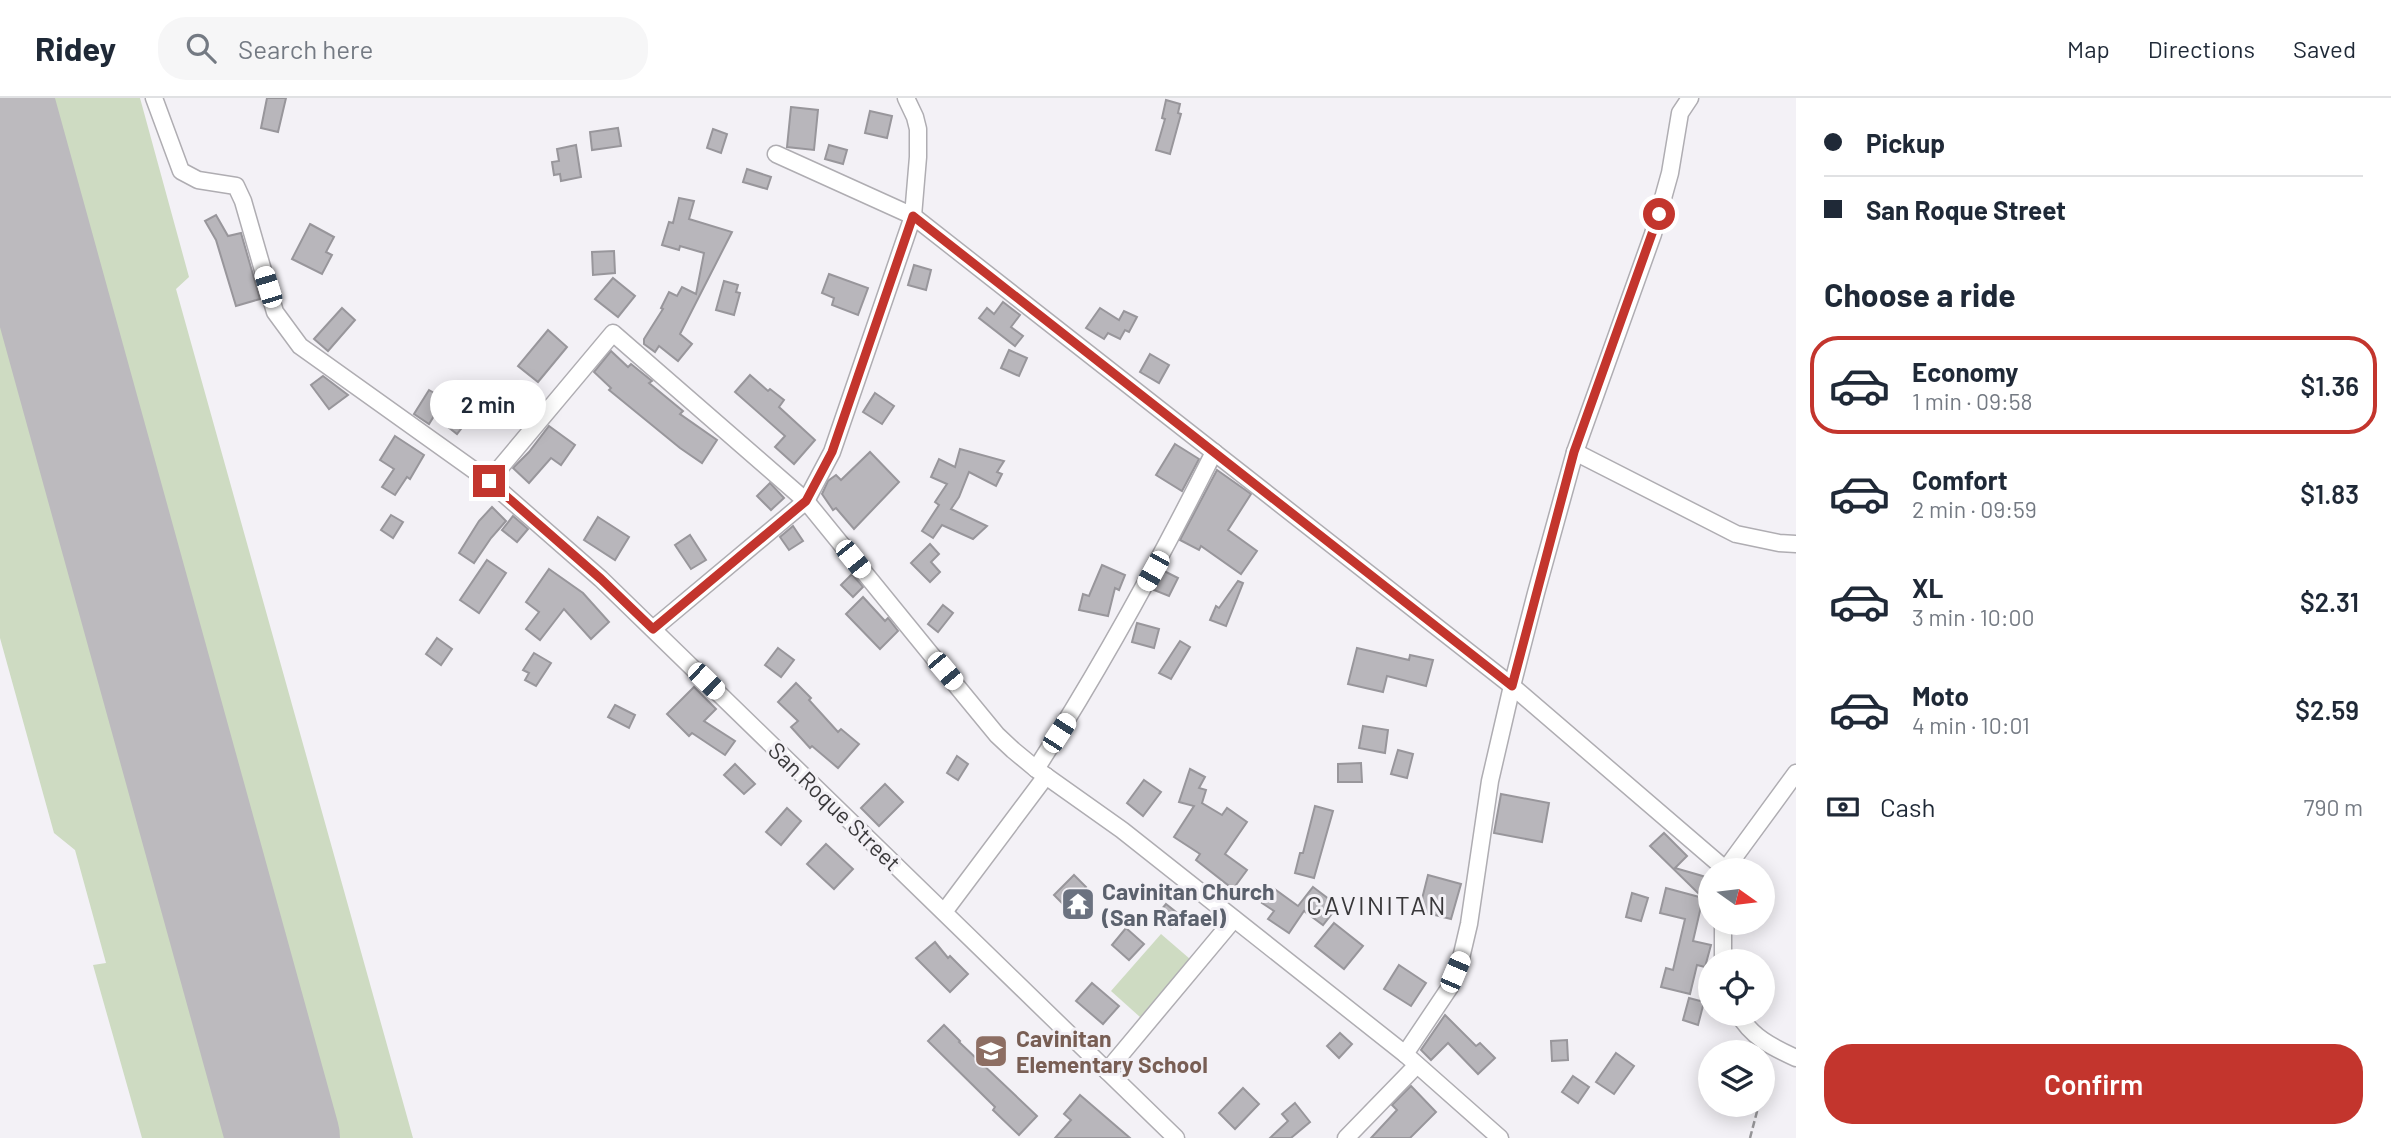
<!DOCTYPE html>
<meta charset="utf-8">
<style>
:root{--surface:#fff;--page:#f6f6f7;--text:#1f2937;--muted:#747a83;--line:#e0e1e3;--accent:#c3352d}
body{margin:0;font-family:Barlow,sans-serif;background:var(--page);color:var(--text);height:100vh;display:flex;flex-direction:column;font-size:26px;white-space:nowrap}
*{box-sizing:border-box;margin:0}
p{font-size:23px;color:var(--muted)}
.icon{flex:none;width:38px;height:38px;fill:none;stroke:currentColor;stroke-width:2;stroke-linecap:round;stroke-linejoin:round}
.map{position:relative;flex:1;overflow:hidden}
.sheet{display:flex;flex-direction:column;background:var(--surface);width:595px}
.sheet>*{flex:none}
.hud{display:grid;align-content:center;height:154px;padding:0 28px;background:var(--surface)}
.needle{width:46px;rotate:104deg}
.tools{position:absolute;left:1698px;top:760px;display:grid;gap:14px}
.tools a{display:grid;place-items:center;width:77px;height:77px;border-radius:50%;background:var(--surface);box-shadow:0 4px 18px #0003;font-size:35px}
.end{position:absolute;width:32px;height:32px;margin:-16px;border:9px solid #c3352d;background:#fff;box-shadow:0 0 0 4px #fff}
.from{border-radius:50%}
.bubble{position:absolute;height:49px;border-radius:24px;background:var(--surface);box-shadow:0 4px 18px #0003;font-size:23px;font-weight:600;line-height:49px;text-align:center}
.car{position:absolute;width:21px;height:42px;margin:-21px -10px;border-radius:9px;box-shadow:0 0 5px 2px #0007;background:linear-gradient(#fff 24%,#345 0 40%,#fff 0 76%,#345 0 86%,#fff 0)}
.hud b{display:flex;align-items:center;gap:24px;height:66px;font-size:26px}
.hud b+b{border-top:2px solid var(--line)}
.hud i{width:18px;height:18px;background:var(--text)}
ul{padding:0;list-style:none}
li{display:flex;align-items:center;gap:21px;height:98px;margin:0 14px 10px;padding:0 14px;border:4px solid transparent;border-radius:28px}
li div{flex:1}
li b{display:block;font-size:26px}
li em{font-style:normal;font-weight:600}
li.on{border-color:var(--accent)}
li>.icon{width:63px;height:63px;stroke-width:1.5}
h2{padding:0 28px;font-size:32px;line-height:84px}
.pay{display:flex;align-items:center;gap:18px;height:77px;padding:0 28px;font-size:26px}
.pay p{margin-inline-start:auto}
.cta{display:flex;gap:14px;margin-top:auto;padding:14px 28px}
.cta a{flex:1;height:80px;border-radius:28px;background:var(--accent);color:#fff;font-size:28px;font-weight:600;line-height:80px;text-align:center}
header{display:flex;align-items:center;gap:42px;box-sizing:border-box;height:98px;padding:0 35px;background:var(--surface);border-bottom:2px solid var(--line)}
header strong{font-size:33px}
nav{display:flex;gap:38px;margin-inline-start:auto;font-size:24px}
.search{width:490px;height:63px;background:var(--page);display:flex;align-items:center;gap:18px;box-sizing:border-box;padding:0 24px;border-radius:28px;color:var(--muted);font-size:26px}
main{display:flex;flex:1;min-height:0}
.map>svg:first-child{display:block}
.green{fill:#cedbc2}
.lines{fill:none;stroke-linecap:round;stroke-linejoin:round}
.runway{stroke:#bcbabe;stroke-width:114}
.building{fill:#b8b6bb;stroke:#98969b;stroke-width:2}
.street-casing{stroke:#afadb2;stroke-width:19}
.path{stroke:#969598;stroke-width:2.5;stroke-dasharray:7 3.5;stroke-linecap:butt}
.street{stroke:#fff;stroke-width:16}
.route{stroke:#c3352d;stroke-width:9}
.labels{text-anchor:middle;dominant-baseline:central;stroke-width:6;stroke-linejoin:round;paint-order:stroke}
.street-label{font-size:23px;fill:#39383a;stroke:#f3f1f6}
.worship-label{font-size:23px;font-weight:bold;fill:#5b616d;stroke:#f3f1f6;text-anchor:start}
.education-label{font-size:23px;font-weight:bold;fill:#785e54;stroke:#f3f1f6;text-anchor:start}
.quarter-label{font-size:26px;letter-spacing:2px;fill:#39383a;stroke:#f3f1f6}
</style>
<header>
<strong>Ridey</strong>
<div class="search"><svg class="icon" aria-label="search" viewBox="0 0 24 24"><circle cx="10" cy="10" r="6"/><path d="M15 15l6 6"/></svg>Search here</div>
<nav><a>Map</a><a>Directions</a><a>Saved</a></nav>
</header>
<main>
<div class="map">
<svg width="1796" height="1040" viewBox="0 0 1796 1040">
<rect width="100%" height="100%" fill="#f3f1f6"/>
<!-- green -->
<g class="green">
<path d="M48,0H140L189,179L176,191L413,1040H330Z"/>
<path d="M0,198L238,1040H142L93,867L106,865L75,752L54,735L0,540Z"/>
<path d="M1161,836L1190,861L1140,919L1111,893Z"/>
</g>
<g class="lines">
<!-- runway -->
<path class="runway" d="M0,15L283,1040"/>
</g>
<!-- building -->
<g class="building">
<path d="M267,0H286L278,34L261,30Z"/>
<path d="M1166,2L1180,6L1178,15L1181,16L1170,56L1156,52L1165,21L1162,20Z"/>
<path d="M791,9L818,12L814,52L787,49Z"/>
<path d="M870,13L892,18L887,40L865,35Z"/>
<path d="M618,30L621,48L592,52L590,34Z"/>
<path d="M713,31L727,36L721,55L707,50Z"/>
<path d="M576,47L581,79L561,83L560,76L554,77L552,64L559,63L557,51Z"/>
<path d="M829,47L847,52L843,66L825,61Z"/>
<path d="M747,71L771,79L767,91L743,84Z"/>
<path d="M679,100L694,103L689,121L732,134L680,236L692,246L678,263L659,248L655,254L644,246V241L663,211L661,210L669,194L677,198L682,189L696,196L704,155L680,148L679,152L662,147L669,124L673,125Z"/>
<path d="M216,117L228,138L241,135L260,201L236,208L216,142L205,123Z"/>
<path d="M310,126L334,139L326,154L332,157L322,176L292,161Z"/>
<path d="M614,153L615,175L593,177L592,154Z"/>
<path d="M914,167L931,172L926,192L908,187Z"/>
<path d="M829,176L868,190L858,217L832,207L834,200L822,195Z"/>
<path d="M613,180L635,198L618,219L595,201Z"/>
<path d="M724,183L738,187L736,194L740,195L734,217L716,212Z"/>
<path d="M1003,204L1020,217L1011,229L1023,238L1015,248L979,220L987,210L994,216Z"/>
<path d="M342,210L355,222L328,253L314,241Z"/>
<path d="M1100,210L1119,222L1124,213L1137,219L1129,234L1125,232L1120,241L1108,235L1104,241L1086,230Z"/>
<path d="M548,232L567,249L538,284L518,268Z"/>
<path d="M1009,252L1027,260L1019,278L1001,270Z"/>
<path d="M611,253L628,269L631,266L652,283L649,285L683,313L680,316L717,342L702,365L680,350L609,292L611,290L594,274Z"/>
<path d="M1150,256L1169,267L1159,285L1140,274Z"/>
<path d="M750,277L768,293L770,291L784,302L779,309L815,342L794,366L775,349L785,338L735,294Z"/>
<path d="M323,278L348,297L329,311L311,287Z"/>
<path d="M429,292L450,304L455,298L474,314L457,336L434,318L429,326L414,316Z"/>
<path d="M875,295L894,308L882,326L863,314Z"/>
<path d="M549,328L575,347L561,367L551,360L529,385L513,370L529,354Z"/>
<path d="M395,338L424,357L410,381L407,379L395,397L382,389L394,371L380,362Z"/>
<path d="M1175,346L1199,361L1182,393L1156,377Z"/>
<path d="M960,351L1004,363L997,374L1002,376L996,388L969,374L959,399L951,411L987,428L973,441L942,427L933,440L922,433L939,407L935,404L947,386L931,379L939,361L955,369Z"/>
<path d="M870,354L899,384L854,431L836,410L833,412L822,396L828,383L836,377L841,382Z"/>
<path d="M1217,372L1251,396L1228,432L1257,453L1241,476L1201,448L1199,452L1180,442Z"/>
<path d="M770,385L784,400L771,412L757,398Z"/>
<path d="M492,409L506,423L491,440L474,465L459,455L479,423Z"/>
<path d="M391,417L403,424L393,440L381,432Z"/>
<path d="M513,418L528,431L517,444L502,432Z"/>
<path d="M598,419L629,439L615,462L584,442Z"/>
<path d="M793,428L803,443L789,452L780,439Z"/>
<path d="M690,437L706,462L691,471L675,447Z"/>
<path d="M930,446L939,456L931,464L940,474L930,484L911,465Z"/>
<path d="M487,462L506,475L479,515L460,502Z"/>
<path d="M1102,467L1125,477L1119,492L1115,490L1108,518L1079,512L1083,496L1089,498Z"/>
<path d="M549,471L583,495L609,524L591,541L564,511L540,542L526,531L539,514L526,504Z"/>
<path d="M1164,473L1178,480L1169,498L1154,492Z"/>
<path d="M852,476L863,489L853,499L841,487Z"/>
<path d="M1238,483L1243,485L1226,528L1210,522L1216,508L1219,510Z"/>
<path d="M863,499L885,523L888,520L898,533L880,551L846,516Z"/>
<path d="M943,507L953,515L938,534L928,526Z"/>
<path d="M1137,525L1159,531L1154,550L1132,544Z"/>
<path d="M437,540L452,551L441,567L426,556Z"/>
<path d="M1180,543L1190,549L1171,581L1159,575Z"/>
<path d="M778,550L794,562L781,579L765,567Z"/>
<path d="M1357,550L1409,562L1410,557L1433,562L1426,588L1387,578L1383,594L1348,586Z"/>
<path d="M534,555L551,565L536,588L525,582L529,575L523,572Z"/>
<path d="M796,585L811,600L809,602L838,634L841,631L859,646L838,670L812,648L810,650L791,629L798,623L778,604Z"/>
<path d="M694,589L716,611L704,623L735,643L725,657L692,635L689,638L667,616Z"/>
<path d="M615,607L635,617L629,630L608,619Z"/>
<path d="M1363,628L1388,632L1385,655L1359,650Z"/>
<path d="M1398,652L1413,656L1407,680L1391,676Z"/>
<path d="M957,658L968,666L958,682L947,675Z"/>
<path d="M1361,665L1362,684H1338V666Z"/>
<path d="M735,666L755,686L744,696L724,677Z"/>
<path d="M1190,671L1205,679L1199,690L1206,692L1202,705L1222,717L1227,710L1247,724L1225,756L1247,772L1233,791L1196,762L1200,756L1174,739L1194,708L1179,704Z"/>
<path d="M1144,682L1161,694L1143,718L1127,705Z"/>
<path d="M885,686L903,704L879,728L861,710Z"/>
<path d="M1501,696L1549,705L1542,744L1494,735Z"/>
<path d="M1315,708L1333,713L1314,780L1295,775L1300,755H1303Z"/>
<path d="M787,710L801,723L781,747L766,734Z"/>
<path d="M1664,735L1687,758L1675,770L1706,779L1700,797L1650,748Z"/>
<path d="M826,746L853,771L834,791L807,766Z"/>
<path d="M1074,777L1086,789L1066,809L1054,797Z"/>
<path d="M1428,777L1461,786L1451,821L1419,813Z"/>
<path d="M1313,789L1338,808L1323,827L1304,813L1289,835L1268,821L1274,813L1262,805L1273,790L1298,808Z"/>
<path d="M1666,790L1703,800L1693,843L1711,847L1705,869L1697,867L1690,896L1661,889L1666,870L1673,872L1685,821L1660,815Z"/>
<path d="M1632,795L1648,800L1641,823L1626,819Z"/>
<path d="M1166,806L1181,818L1171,830L1156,818Z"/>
<path d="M1334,825L1363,848L1344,871L1315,848Z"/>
<path d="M1126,830L1144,846L1129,862L1112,847Z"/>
<path d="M935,844L948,860L950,858L968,876L950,894L916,860Z"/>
<path d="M1399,867L1426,885L1411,908L1384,891Z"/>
<path d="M1092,885L1119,908L1103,926L1076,903Z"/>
<path d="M1689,900L1704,904L1698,927L1683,922Z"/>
<path d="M1445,917L1476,948L1480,945L1495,960L1478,976L1448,945L1431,962L1421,952Z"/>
<path d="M944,927L960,943L959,944L1037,1018L1019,1037L993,1012L995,1009L928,943Z"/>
<path d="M1340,935L1352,946L1339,960L1327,948Z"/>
<path d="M1567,942L1568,962L1552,963L1551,943Z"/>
<path d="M1616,955L1634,968L1614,996L1596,984Z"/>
<path d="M1573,978L1589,989L1578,1005L1562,994Z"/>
<path d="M1411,988L1436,1014L1410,1040H1371L1397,1012L1392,1007Z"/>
<path d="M1243,990L1259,1006L1235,1031L1219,1015Z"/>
<path d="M1080,997L1130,1040H1055L1071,1022L1064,1016Z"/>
<path d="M1295,1005L1310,1024L1291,1040H1270L1288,1023L1282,1016Z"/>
</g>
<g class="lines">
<!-- street casing -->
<g class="street-casing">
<g id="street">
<path d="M154,0L181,73L198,82L236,88L243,103L275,214L300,248L489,383L601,481L1176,1040"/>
<path d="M776,56L913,118L1512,588L1725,771"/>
<path d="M1575,354L1736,436L1779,445L1796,446"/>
<path d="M489,383L613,235L806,403L960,592L997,637L1013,652L1036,671L1122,732L1405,956L1500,1040"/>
<path d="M653,531L806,403L832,354L913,118L918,59V31L915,19L906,0"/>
<path d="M1036,671C1102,568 1160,462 1214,354"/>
<path d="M1725,772L1796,675"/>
<path d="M944,814L1046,678"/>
<path d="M1723,863V824"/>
<path d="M1738,915C1751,939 1772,949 1796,960"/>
<path d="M1405,956L1450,889L1461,860L1469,826L1490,683L1512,588L1536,495L1575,354L1653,136L1670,75L1680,15L1690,0"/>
<path d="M1107,973L1234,821"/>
<path d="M1346,1040L1417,967"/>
</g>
</g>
<!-- path -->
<g class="path">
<path d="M1762,994L1770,966"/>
<path d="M1750,1040L1759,1006"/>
</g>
<!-- street -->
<use href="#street" class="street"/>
</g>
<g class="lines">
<!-- route -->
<path class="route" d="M489,383L601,481L653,531L806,403L832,354L913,118L1512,588L1574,354L1659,116"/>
</g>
<!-- icons -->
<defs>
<g id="temple-square" transform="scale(1.75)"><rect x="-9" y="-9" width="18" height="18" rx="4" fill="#6b7280" stroke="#f3f1f6"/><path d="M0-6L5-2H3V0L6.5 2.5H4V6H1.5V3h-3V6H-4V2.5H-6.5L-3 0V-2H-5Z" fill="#fff"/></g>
<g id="school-square" transform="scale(1.75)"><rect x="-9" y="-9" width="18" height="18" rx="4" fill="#8d6e63" stroke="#f3f1f6"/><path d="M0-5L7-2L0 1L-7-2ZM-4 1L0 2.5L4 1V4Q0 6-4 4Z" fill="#fff"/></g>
</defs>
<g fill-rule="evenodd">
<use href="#temple-square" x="1078" y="806"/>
<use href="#school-square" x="991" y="953"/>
</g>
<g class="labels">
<!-- street labels -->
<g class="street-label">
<text transform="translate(835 708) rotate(44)">San Roque Street</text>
</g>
<!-- worship labels -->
<g class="worship-label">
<text x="1102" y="793">Cavinitan Church<tspan x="1102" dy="26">(San Rafael)</tspan></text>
</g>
<!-- education labels -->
<g class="education-label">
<text x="1016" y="940">Cavinitan<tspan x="1016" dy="26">Elementary School</tspan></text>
</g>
<!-- quarter labels -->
<g class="quarter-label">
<text x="1377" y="806">CAVINITAN</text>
</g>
</g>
</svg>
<div class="tools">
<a><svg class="needle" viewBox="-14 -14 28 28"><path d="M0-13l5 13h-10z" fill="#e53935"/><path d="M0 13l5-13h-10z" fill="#747a83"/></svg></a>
<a><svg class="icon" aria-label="locate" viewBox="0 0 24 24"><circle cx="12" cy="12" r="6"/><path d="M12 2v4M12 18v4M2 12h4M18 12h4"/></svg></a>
<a><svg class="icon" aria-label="layers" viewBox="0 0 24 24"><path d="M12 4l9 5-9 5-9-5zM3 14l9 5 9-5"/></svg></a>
</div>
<i class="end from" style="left:1659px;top:116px"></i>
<i class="end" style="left:489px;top:383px"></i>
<div class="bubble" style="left:430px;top:282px;width:116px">2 min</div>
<i class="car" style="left:268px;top:189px;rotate:343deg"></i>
<i class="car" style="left:853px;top:461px;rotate:141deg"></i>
<i class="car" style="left:1153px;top:473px;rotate:209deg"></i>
<i class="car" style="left:945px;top:573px;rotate:140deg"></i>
<i class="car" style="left:706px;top:583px;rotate:134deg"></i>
<i class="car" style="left:1059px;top:635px;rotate:33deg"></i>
<i class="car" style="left:1455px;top:874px;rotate:23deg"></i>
</div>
<section class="sheet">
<div class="hud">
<b><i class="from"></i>Pickup</b>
<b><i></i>San Roque Street</b>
</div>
<h2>Choose a ride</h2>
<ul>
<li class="on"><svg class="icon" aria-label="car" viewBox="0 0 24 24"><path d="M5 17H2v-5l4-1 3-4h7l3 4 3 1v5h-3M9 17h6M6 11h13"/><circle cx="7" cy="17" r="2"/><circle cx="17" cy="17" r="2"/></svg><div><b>Economy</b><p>1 min · 09:58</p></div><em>$1.36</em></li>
<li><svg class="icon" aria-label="car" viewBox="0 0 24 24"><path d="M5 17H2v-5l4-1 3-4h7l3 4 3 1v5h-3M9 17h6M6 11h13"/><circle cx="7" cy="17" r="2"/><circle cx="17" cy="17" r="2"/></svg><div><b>Comfort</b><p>2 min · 09:59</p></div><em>$1.83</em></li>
<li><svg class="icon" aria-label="car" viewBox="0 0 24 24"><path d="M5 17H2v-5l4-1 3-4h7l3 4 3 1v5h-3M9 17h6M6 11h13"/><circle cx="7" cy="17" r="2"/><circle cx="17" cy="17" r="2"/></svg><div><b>XL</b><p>3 min · 10:00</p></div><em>$2.31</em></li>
<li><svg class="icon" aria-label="car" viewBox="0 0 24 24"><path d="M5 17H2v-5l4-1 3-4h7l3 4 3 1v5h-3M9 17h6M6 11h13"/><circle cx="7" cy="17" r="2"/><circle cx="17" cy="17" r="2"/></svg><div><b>Moto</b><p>4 min · 10:01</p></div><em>$2.59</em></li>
</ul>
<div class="pay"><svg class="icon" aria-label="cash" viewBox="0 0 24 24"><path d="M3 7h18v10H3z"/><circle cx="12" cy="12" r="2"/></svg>Cash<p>790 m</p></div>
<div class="cta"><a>Confirm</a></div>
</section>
</main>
